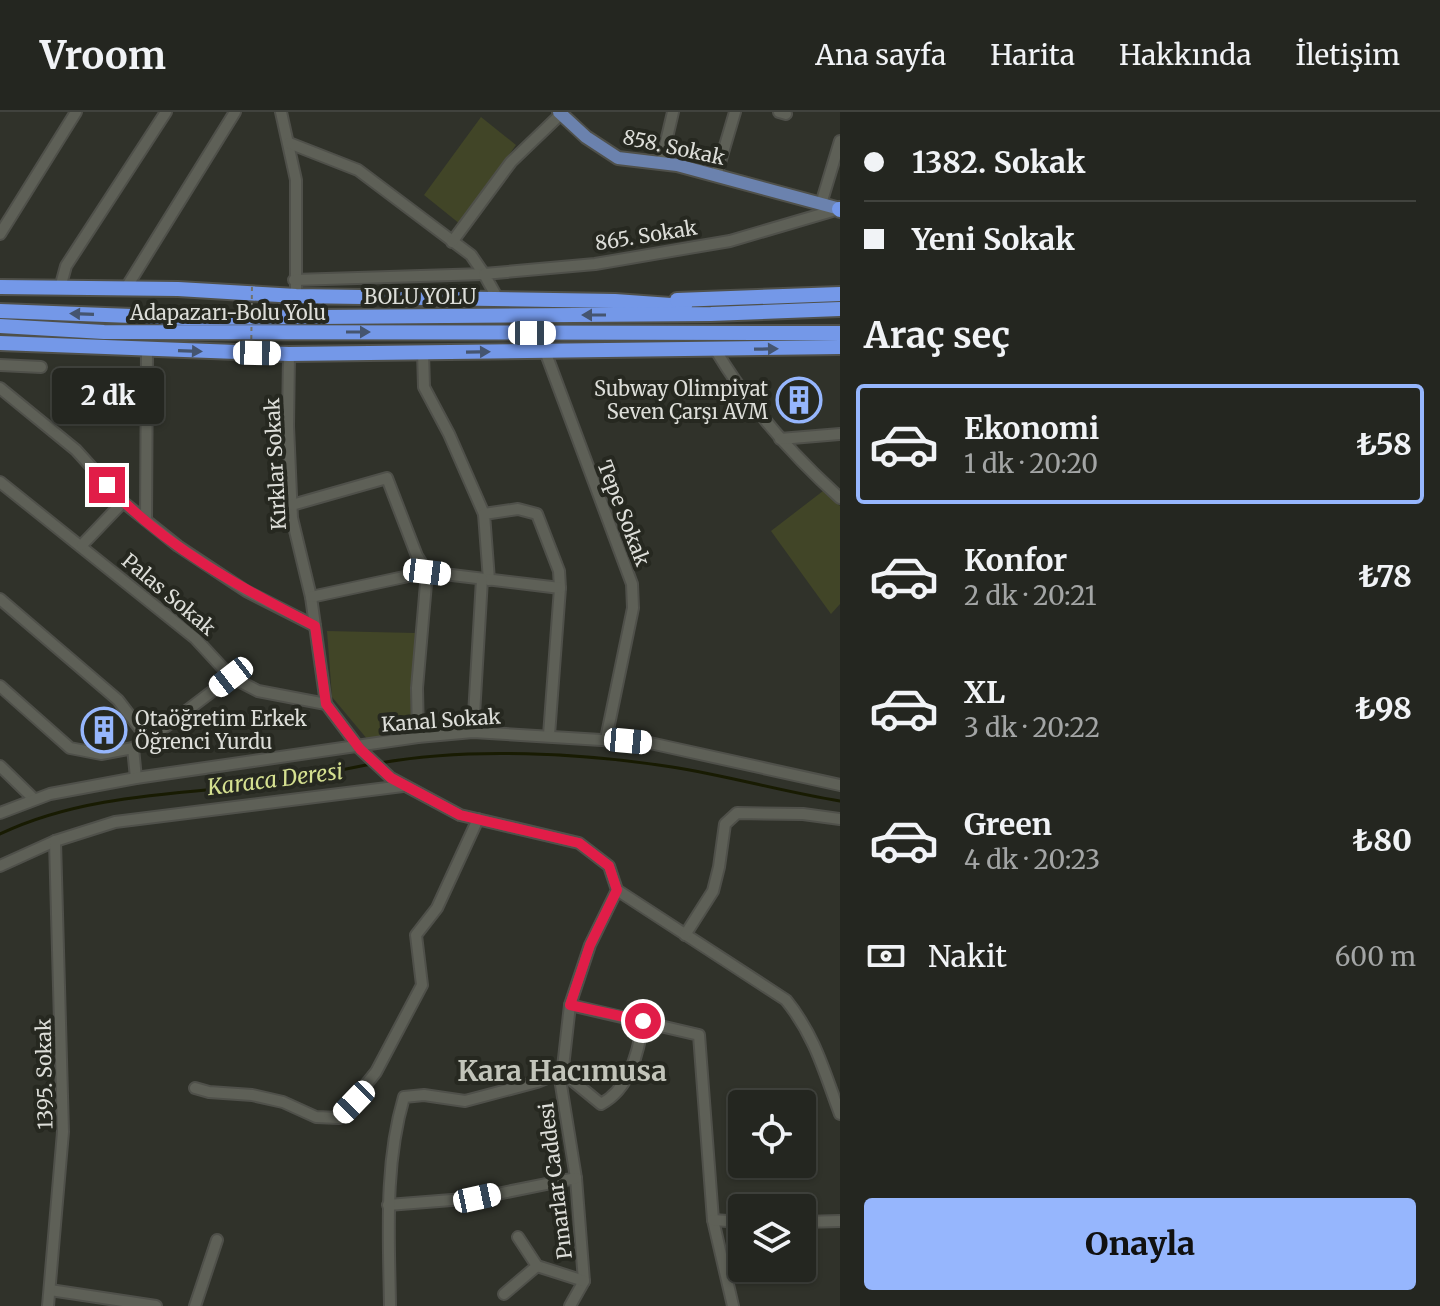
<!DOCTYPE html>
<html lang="tr">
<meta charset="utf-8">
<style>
:root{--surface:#242620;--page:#2c2e29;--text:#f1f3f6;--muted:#a3a5a5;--line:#41433e;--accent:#96b6fd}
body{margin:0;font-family:Merriweather,serif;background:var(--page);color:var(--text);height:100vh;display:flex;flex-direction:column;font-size:30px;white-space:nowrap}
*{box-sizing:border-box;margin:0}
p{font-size:26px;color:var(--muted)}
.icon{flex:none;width:44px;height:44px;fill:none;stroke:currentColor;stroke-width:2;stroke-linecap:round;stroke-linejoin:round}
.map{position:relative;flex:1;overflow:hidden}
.panel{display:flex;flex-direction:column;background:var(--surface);width:600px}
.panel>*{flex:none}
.banner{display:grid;align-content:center;height:176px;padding:0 24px;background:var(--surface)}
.tools{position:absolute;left:728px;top:978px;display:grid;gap:16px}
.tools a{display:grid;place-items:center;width:88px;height:88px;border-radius:8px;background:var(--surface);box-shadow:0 2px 6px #0004,0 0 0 2px var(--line);font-size:40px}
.end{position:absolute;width:36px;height:36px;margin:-18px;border:10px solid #e11d48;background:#fff;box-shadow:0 0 0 4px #fff}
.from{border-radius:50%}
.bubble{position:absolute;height:56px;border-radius:8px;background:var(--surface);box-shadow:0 2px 6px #0004,0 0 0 2px var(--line);font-size:26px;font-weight:800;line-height:56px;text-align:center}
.car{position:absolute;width:24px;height:48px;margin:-24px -12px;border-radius:10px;box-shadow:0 0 6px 2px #0007;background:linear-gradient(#fff 24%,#345 0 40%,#fff 0 76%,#345 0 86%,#fff 0)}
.banner b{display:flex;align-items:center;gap:28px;height:76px;font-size:30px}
.banner b+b{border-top:2px solid var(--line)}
.banner i{width:20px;height:20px;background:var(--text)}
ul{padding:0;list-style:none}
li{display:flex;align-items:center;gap:24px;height:120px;margin:0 16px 12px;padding:0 8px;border:4px solid transparent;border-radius:8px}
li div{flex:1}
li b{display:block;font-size:30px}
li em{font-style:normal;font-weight:800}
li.current{border-color:var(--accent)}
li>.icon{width:72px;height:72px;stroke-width:1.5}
h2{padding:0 24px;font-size:36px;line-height:96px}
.pay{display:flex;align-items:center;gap:20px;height:88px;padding:0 24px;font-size:30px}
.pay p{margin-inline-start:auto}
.primary-button{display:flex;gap:16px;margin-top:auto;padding:16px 24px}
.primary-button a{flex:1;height:92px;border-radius:8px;background:var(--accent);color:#111;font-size:32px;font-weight:800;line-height:92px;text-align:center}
header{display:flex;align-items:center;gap:48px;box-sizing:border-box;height:112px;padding:0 40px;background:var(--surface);border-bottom:2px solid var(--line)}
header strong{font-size:38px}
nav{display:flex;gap:44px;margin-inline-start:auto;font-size:28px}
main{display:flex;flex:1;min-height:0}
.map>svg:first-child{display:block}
.green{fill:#414527}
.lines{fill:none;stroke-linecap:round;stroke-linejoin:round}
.stream{stroke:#181b02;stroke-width:3}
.minor-casing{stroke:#4f504a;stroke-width:14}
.major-casing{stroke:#4f504a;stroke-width:16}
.highway-casing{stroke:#4f504a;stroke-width:18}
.minor{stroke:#5e6057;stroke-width:10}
.major{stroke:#6b82ae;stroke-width:12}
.highway{stroke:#7498e8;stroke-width:14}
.path-bridge{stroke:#71726b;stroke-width:2;stroke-dasharray:4 4;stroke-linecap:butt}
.oneway{fill:#455570}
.route{stroke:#e11d48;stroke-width:10}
.labels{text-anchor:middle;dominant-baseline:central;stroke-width:8;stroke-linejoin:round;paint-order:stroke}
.street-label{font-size:20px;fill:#ddded9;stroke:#262820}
.poi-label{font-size:20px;fill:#ddded9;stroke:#262820;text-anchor:end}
.water-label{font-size:22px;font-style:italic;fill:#d5e090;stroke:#262820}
.district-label{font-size:28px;font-weight:bold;fill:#c2c4ba;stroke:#262820}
</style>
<header>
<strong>Vroom</strong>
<nav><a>Ana sayfa</a><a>Harita</a><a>Hakkında</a><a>İletişim</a></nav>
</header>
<main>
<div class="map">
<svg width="840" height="1194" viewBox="0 0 840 1194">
<rect width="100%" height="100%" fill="#30322a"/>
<!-- green -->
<g class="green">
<path d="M481,5L516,33L460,112L424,83Z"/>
<path d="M823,379L840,394V492L831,502L771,419Z"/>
<path d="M327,519L415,521L412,620L368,628L332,585Z"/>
</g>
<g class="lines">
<!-- stream -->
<g class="stream">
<path d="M380,651C469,635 583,641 672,655C729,664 784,680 840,689"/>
<path d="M0,722C79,684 172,682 258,673C296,668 334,659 372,652"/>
</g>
<!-- minor casing -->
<g class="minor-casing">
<g id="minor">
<path d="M281,0L296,68V184"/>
<path d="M779,0L786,2"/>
<path d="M289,31L358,58L471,143L484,162"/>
<path d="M661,51L673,0"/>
<path d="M716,64L735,0"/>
<path d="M821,92L840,29"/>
<path d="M0,122L76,0"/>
<path d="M452,130L511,50L561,2"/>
<path d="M294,168L484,162"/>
<path d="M60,176L66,154L166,0"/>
<path d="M126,176L235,0"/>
<path d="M499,189L484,162L595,152L730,129L839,97"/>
<path d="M715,237C749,294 791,342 840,386"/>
<path d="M545,239L632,472L633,496L606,627"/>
<path d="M423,240L424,275L449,322L484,402"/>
<path d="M289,242L288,314L292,406L311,485L326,592L360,637L391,666L460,703L579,731L609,754L617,778L590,833L570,893L561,973L576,1066L584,1169L570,1194"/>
<path d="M0,253L41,255"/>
<path d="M0,276L76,338L123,390L178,434L246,479L315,514"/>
<path d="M780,327L840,322"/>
<path d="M0,370L195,526L231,565L258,579L326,592"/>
<path d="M292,393L387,366L417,444L427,460L417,576L418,625"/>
<path d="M146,408L147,238"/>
<path d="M82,433L123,390"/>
<path d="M489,468L484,402L518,397L537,402L559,459L560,476L549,623"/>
<path d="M311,485L427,460L560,476"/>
<path d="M0,487L118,588L147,626"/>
<path d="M0,574L70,636L101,642L133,636L168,613L231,565"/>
<path d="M473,620L482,467"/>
<path d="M133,636L136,666"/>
<path d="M0,654L34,687"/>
<path d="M0,701L50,682L136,666L418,625L473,620L650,631L840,673"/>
<path d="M0,754L55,729L115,710L403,674"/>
<path d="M617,778L786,888C815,924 824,959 840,1002"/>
<path d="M685,823L713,779L719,755L725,712L737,701L803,702L840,707"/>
<path d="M570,893L699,923L713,1108L733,1194"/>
<path d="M195,976L209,980L252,983L283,990L316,1005L339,1006L376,960L422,873L416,823L437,796L478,707"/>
<path d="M388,1093L477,1086L576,1066"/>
<path d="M713,1108L742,1110"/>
<path d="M802,1110L840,1109"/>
<path d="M537,1154L584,1169"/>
<path d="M50,1178L156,1194"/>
<path d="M504,1182L537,1154L518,1125"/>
<path d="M48,1194L63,1020L55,729"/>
<path d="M195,1194L217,1128"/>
<path d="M390,1194C389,1124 384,1053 404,985L424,983L465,989L537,970L562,960L601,992C630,977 639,939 643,909"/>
</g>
</g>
<!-- major casing -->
<g class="major-casing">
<path id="major" d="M559,0L586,25L618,46L677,53L840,97"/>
</g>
<!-- highway casing -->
<g class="highway-casing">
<g id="highway">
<path d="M839,97L840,98"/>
<path d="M0,175L178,177L296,184L615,189L685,194"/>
<path d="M677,188L840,182"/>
<path d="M0,199L185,206L711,202L840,197"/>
<path d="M0,214L104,220L840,221"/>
<path d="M0,231L289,242L840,235"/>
</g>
</g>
<!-- minor -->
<use href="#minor" class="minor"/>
<!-- major -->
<use href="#major" class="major"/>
<!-- highway -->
<use href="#highway" class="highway"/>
<!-- path-bridge -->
<path class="path-bridge" d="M251,251L252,173"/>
</g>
<!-- one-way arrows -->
<defs><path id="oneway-solid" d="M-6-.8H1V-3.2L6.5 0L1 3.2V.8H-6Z" transform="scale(2)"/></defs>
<g class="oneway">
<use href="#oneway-solid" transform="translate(82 202) rotate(-178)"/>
<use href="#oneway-solid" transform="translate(594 203) rotate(180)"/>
<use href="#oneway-solid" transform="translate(358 220)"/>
<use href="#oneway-solid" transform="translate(766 237) rotate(-1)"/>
<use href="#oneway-solid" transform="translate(190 239) rotate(2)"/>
<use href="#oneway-solid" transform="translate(478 240) rotate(-1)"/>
</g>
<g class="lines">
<!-- route -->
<path class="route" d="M107,373C165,435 241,476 315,514L326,592L360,637L391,666L460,703L579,731L609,754L617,778L590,833L570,893L643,909"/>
</g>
<!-- icons -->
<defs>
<g id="building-ring" transform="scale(2.3)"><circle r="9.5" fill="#262820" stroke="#96b6fd" stroke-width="1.5"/><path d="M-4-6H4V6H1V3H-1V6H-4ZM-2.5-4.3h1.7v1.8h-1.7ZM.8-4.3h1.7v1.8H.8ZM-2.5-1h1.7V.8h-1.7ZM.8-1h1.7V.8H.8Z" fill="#96b6fd"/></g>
</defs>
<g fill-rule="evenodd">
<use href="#building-ring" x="799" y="288"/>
<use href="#building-ring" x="104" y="618"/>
</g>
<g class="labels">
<!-- street labels -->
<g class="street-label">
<text transform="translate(674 35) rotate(12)">858. Sokak</text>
<text transform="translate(646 123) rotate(-9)">865. Sokak</text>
<text x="420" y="184">BOLU YOLU</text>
<text x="228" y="200">Adapazarı-Bolu Yolu</text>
<text transform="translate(275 352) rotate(-93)">Kırklar Sokak</text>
<text transform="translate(624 401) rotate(69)">Tepe Sokak</text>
<text transform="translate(169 482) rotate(40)">Palas Sokak</text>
<text transform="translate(441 608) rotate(-4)">Kanal Sokak</text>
<text transform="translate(44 962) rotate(-91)">1395. Sokak</text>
<text transform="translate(555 1069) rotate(-97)">Pınarlar Caddesi</text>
</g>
<!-- poi labels -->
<g class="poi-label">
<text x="768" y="276">Subway Olimpiyat<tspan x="768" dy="23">Seven Çarşı AVM</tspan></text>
<text x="135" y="606" text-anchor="start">Otaöğretim Erkek<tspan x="135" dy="23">Öğrenci Yurdu</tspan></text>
</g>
<!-- water labels -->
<g class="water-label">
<text transform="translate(275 667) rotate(-7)">Karaca Deresi</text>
</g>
<!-- district labels -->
<g class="district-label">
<text x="562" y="959">Kara Hacımusa</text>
</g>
</g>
</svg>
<div class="tools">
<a><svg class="icon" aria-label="locate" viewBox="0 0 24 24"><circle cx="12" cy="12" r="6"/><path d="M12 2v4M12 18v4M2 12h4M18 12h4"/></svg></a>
<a><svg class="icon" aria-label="layers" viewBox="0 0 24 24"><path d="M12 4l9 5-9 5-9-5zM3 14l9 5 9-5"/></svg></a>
</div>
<i class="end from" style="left:643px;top:909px"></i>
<i class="end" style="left:107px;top:373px"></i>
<div class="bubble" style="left:52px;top:256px;width:112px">2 dk</div>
<i class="car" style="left:532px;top:221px;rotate:90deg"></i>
<i class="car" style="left:257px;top:241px;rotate:91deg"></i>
<i class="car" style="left:427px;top:460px;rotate:97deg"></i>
<i class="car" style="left:231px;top:565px;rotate:232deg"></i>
<i class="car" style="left:628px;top:629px;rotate:95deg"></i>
<i class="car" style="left:354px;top:990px;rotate:224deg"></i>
<i class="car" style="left:477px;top:1086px;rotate:78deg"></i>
</div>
<section class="panel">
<div class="banner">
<b><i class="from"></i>1382. Sokak</b>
<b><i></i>Yeni Sokak</b>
</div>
<h2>Araç seç</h2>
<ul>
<li class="current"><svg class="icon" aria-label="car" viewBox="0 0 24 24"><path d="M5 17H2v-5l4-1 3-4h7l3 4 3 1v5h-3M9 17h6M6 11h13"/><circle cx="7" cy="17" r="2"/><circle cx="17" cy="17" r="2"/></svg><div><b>Ekonomi</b><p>1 dk · 20:20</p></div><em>₺58</em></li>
<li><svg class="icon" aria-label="car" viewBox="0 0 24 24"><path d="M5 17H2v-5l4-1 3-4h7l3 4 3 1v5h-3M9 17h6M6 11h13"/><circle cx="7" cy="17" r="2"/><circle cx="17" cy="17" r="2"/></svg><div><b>Konfor</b><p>2 dk · 20:21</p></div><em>₺78</em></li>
<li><svg class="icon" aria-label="car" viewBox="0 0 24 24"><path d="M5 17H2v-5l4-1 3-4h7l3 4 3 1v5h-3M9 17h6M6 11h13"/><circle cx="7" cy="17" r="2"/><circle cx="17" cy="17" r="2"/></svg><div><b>XL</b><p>3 dk · 20:22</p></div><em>₺98</em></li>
<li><svg class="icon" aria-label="car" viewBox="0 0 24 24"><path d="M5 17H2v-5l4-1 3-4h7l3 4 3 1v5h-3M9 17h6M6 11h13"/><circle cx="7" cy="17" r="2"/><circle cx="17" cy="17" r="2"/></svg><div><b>Green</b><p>4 dk · 20:23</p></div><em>₺80</em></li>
</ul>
<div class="pay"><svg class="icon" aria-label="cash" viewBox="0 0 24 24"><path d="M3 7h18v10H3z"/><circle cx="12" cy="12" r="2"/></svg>Nakit<p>600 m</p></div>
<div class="primary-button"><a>Onayla</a></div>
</section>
</main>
